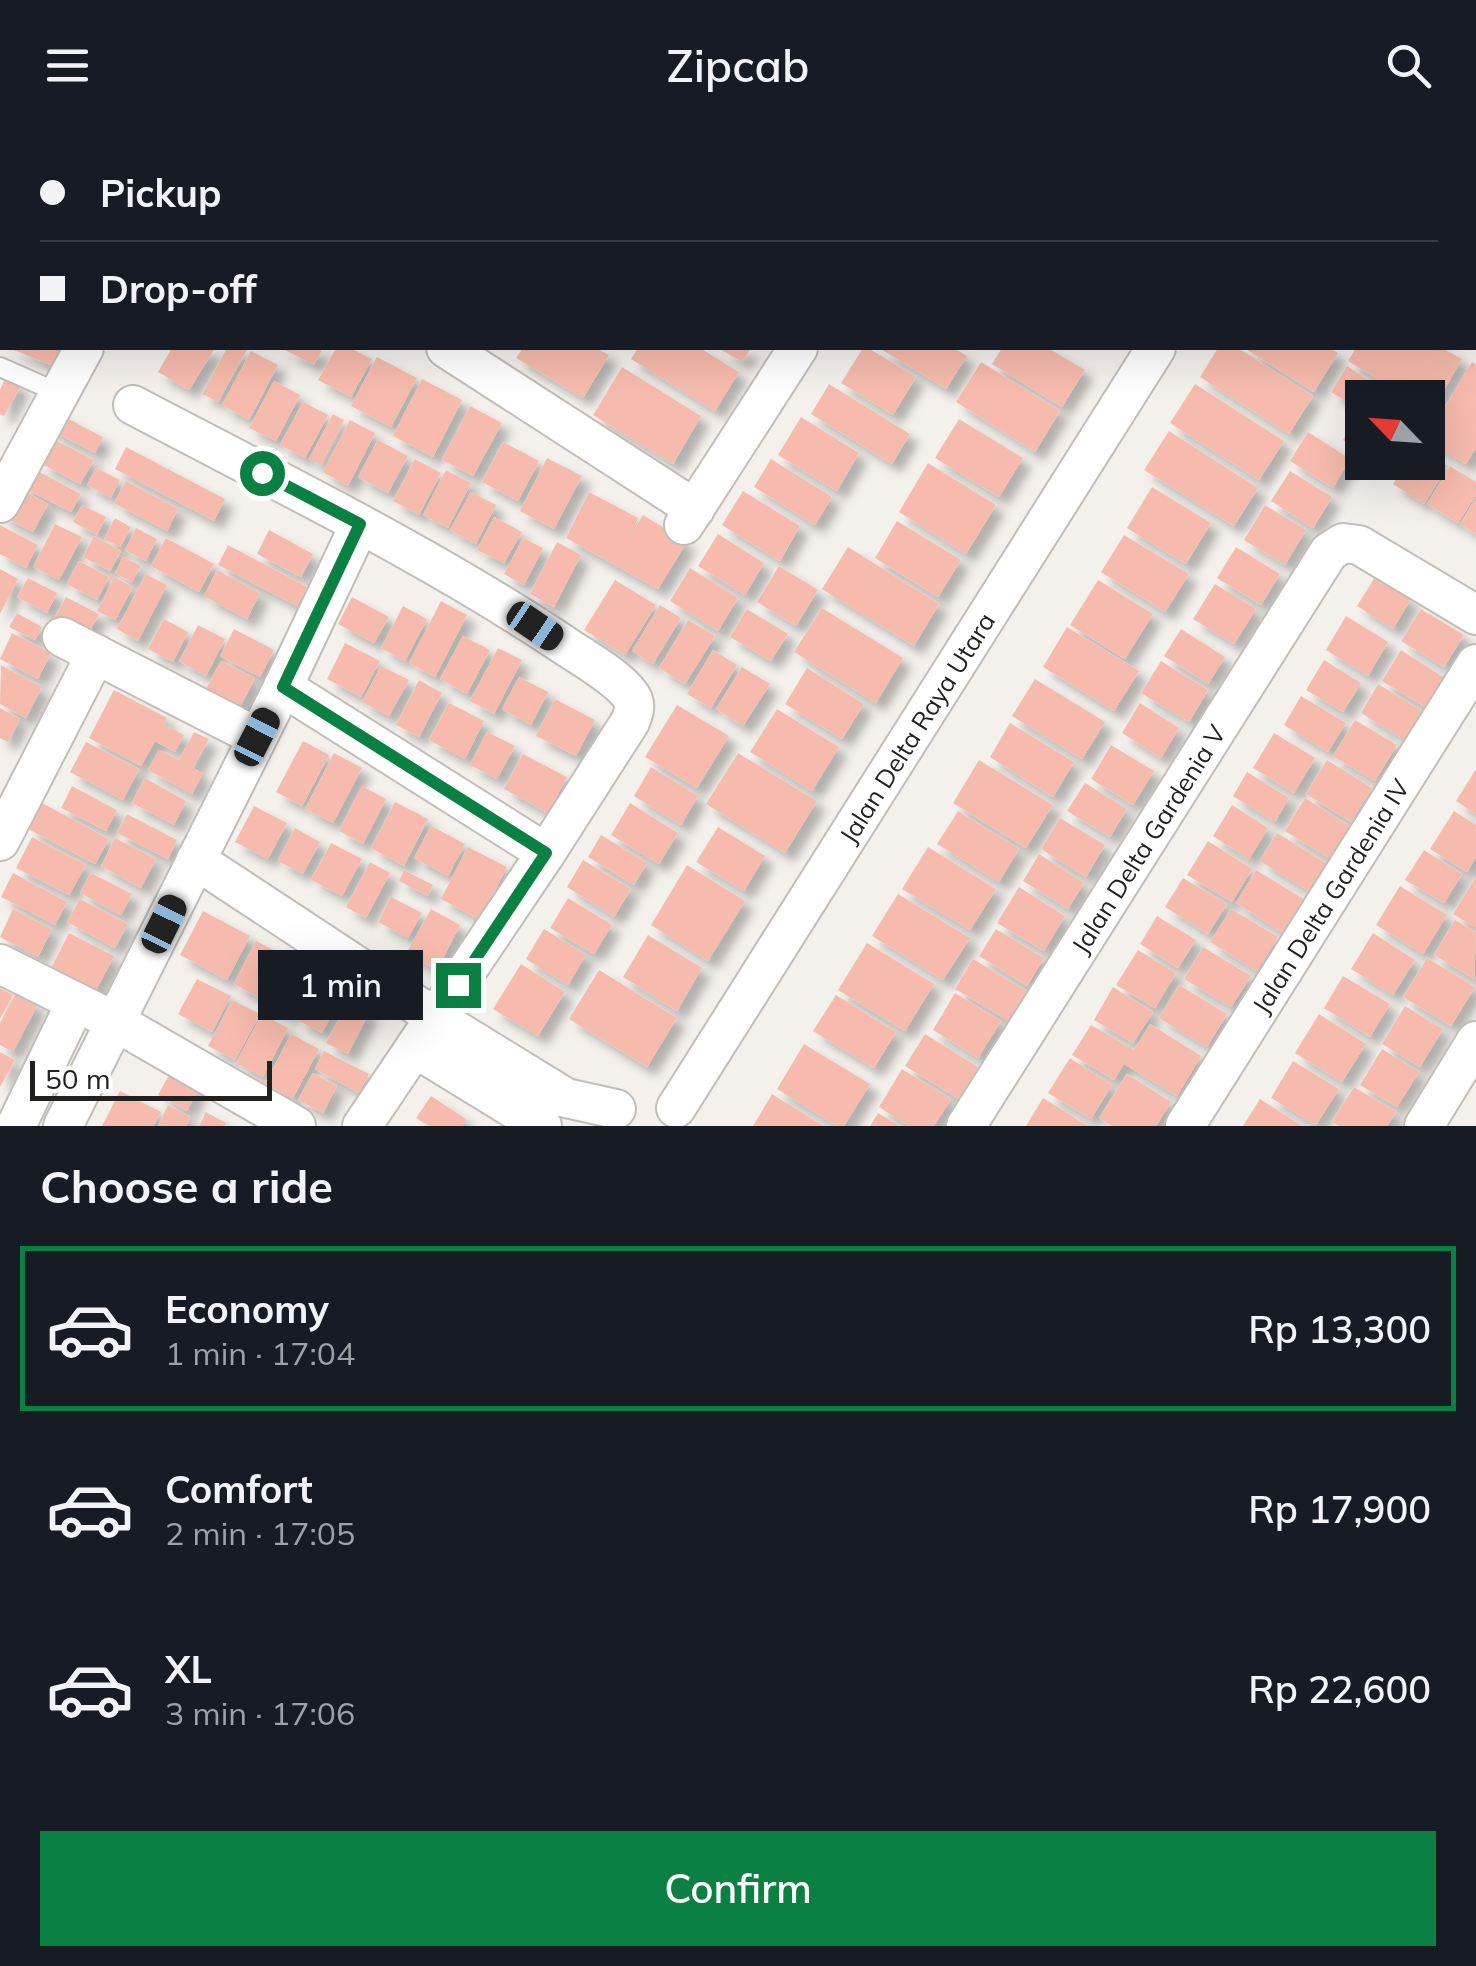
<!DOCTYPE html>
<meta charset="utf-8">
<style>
:root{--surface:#171b24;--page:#242831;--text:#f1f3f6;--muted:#9ea1a6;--line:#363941;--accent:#0b8043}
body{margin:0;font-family:Mulish,sans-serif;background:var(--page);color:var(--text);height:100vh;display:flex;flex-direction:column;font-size:38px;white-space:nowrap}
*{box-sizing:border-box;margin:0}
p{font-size:32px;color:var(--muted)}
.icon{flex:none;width:55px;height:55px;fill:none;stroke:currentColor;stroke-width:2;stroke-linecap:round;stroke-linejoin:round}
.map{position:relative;height:996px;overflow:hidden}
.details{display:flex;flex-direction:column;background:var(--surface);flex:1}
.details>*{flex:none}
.banner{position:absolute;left:0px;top:0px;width:1478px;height:220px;box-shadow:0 10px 40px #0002;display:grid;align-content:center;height:220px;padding:0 40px;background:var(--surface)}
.needle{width:65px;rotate:295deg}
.controls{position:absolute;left:1345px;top:250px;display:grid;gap:20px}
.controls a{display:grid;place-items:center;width:100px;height:100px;border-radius:0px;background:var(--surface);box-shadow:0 10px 40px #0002;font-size:50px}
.scale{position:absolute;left:30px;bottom:25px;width:242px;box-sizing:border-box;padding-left:10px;border:5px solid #22211f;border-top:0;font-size:28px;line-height:35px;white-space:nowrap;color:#22211f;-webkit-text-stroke:8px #fff;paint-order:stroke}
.end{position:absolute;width:45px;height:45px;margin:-22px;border:12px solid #0b8043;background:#fff;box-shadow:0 0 0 5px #fff}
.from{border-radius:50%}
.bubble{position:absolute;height:70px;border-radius:0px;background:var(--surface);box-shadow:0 10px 40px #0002;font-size:32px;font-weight:600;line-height:70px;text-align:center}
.car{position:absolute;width:30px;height:60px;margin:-30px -15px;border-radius:12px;box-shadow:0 0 8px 2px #0007;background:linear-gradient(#222 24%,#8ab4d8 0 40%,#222 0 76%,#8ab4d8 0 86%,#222 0)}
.banner b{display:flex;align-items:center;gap:35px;height:95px;font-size:38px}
.banner b+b{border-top:2px solid var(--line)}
.banner i{width:25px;height:25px;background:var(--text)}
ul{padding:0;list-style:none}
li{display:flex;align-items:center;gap:30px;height:165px;margin:0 20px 15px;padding:0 20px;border:5px solid transparent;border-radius:0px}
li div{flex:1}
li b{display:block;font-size:38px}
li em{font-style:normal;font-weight:600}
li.active{border-color:var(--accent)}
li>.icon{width:90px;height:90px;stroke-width:1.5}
h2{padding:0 40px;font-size:45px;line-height:120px}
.button{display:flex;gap:20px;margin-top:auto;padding:20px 40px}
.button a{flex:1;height:115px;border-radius:0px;background:var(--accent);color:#fff;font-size:40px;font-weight:600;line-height:115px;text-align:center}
header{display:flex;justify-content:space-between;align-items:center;height:130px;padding:0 40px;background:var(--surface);font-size:45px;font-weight:600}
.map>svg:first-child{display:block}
.building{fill:#f6bbac;filter:url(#shadow)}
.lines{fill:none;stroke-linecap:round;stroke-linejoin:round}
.service-casing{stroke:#c1beba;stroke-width:22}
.minor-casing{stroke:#c1beba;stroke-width:42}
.service{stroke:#fff;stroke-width:18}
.minor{stroke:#fff;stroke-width:38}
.route{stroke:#0b8043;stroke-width:12}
.labels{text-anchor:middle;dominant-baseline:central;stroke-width:8;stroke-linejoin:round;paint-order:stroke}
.street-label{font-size:25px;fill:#22211f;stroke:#fff}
</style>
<header><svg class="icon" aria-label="menu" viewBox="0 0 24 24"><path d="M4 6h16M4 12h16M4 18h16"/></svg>Zipcab<svg class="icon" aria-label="search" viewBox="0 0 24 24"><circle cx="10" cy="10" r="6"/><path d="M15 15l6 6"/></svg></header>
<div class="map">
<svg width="1476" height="996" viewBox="0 0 1476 996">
<defs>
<filter id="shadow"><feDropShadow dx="9" dy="9" stdDeviation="5" flood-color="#0004"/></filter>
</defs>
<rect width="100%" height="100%" fill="#f4f1ed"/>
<!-- building -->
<g class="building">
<path d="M9,218H61L53,236Z"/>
<path d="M172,218H215L189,260L158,242Z"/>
<path d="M227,218H248L218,272L202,264Z"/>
<path d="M281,218H323L314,235Z"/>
<path d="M336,218H350L372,229L351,267L318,250Z"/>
<path d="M523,218H596L609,225L583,268L516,228Z"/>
<path d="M638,218H700L739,242L715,281L631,229Z"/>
<path d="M718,218H751L742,232Z"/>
<path d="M863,218H868L916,247L893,285L841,253Z"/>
<path d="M879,218H953L967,226L946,259Z"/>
<path d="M1002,218H1048L1085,240L1062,277L992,234Z"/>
<path d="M1218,218H1238L1313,266L1289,304L1200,247Z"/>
<path d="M1244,218H1329L1338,223L1314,262Z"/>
<path d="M1356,218H1442L1462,229L1432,281L1428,279V268H1409L1348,231Z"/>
<path d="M251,221L278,235L249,290L222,275Z"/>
<path d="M377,227L417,248L391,297L351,276Z"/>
<path d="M981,232L1060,281L1035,322L956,272Z"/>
<path d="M1472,232L1476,234V318L1466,334L1428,312V305Z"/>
<path d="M1347,236L1398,268H1362V281L1331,262Z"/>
<path d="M622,237L701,286L673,334L593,285Z"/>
<path d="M6,247L21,256L4,286L0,284V260Z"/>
<path d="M422,249L462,270L433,327L393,306Z"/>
<path d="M274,251L300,265L276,311L249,298Z"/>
<path d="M829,254L910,304L892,334L811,284Z"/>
<path d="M1195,254L1284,311L1259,350L1170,293Z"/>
<path d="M303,272L328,285L305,328L280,315Z"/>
<path d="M470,276L502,293L473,346L442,330Z"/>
<path d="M55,282L103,307L95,323L46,298Z"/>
<path d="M333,284L344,290L321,335L309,329Z"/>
<path d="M801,287L859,323L837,361L778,325Z"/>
<path d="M1357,288L1362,291V323L1343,310Z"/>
<path d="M959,289L1023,328L999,367L935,328Z"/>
<path d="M350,290L375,303L348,356L323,342Z"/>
<path d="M1169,301L1258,358L1234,396L1144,340Z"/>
<path d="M1308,302L1350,329L1333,358L1290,331Z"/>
<path d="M53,309L94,330L80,354L40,333Z"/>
<path d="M378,310L408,326L388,363L358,347Z"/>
<path d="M503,312L539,331L518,371L482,352Z"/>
<path d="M126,317L225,369L214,391L115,339Z"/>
<path d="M1428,323L1448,336L1424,374L1393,354L1407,332H1428Z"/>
<path d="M547,328L582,346L554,399L520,381Z"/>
<path d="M415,329L441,343L419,385L393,371Z"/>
<path d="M771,329L832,367L815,395L754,357Z"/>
<path d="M928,333L996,375L966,424L899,382Z"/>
<path d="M1450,336L1476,352V365L1458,393L1427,374Z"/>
<path d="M30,337L81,364L71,382L20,356Z"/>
<path d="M96,338L120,350L111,368L87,355Z"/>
<path d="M446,340L471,353L448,398L423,385Z"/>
<path d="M1290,341L1332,367L1313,398L1271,371Z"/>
<path d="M126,351L178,379L167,401L114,373Z"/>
<path d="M13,355L48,374L33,402L0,385Z"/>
<path d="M1152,357L1211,393L1186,434L1127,398Z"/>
<path d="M743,361L800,396L780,431L722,395Z"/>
<path d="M471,362L496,375L476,414L450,400Z"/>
<path d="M589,362L638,388L630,406L643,385L687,412L658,459L566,408Z"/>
<path d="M1476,368V404L1460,394Z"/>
<path d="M82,375L106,387L97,405L73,392Z"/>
<path d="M1265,375L1306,400L1285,435L1244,410Z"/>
<path d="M494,387L522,402L504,433L477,420Z"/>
<path d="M115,388L131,397L120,417L104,409Z"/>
<path d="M897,391L961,430L938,467L875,428Z"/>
<path d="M55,394L82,407L59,450L33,437Z"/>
<path d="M0,395L38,415L26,438L0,424Z"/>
<path d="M136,398L157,409L146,431L125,420Z"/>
<path d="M269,400L313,424L301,447L257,424Z"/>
<path d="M718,404L764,433L745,465L698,436Z"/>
<path d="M1124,405L1189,444L1165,482L1101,442Z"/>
<path d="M94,406L121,421L110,441L83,427Z"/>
<path d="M166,408L214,434L199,462L151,436Z"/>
<path d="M523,408L543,418L524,455L504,444Z"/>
<path d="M557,412L581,425L554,477L530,464Z"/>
<path d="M228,415L307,457L297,476L218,435Z"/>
<path d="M848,417L939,474L914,516L822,459Z"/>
<path d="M1236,417L1280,444L1261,475L1217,448Z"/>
<path d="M123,427L141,436L132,452L115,443Z"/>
<path d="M79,431L109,447L97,470L67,454Z"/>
<path d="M779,436L818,460L796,496L757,472Z"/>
<path d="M690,438L738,468L718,501L670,471Z"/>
<path d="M0,439L18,449L0,484Z"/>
<path d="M217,440L260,463L247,489L204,466Z"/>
<path d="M146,444L167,455L138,511L117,499Z"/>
<path d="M114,447L133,457L115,490L97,481Z"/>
<path d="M1375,447L1411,469L1393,499L1357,476Z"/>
<path d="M28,448L57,463L47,483L17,467Z"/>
<path d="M615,450L656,475L625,525L584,500Z"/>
<path d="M1098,450L1153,484L1125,529L1070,495Z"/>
<path d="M1215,454L1256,479L1234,514L1193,489Z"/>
<path d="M66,467L99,484L88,504L55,487Z"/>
<path d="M352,467L389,487L374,513L338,494Z"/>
<path d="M441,471L467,485L435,547L409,533Z"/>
<path d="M660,475L681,488L653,534L632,521Z"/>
<path d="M403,476L427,489L405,531L381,518Z"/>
<path d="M822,478L903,528L876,573L794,522Z"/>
<path d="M747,479L788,504L771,531L730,507Z"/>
<path d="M1421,479L1464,505L1444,537L1401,511Z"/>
<path d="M17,483L42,497L35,510L9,497Z"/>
<path d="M1346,486L1388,512L1368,546L1326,520Z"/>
<path d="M164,489L188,502L173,532L148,519Z"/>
<path d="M688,490L715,506L685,554L659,538Z"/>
<path d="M198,495L225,509L206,546L179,531Z"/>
<path d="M1067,497L1139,541L1114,581L1043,537Z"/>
<path d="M234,499L274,520L260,547L220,526Z"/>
<path d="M1181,499L1225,527L1208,554L1164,526Z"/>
<path d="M12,503L51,523L38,549L0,529Z"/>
<path d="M463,506L490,520L467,564L440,549Z"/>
<path d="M345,513L380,531L361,567L327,549Z"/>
<path d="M498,518L522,530L494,584L470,571Z"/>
<path d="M713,520L737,535L711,578L687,564Z"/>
<path d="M1401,520L1443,547L1425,577L1382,551Z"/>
<path d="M1324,530L1361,553L1343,582L1306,560Z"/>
<path d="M221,531L255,548L240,577L206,559Z"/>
<path d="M1161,531L1208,560L1189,592L1141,563Z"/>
<path d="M1,535L42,557L26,588L0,574Z"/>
<path d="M381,536L409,550L389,586L362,572Z"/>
<path d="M742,537L770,554L743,596L716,579Z"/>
<path d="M807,538L864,574L842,609L785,574Z"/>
<path d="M519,547L548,562L531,595L502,579Z"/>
<path d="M1035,549L1105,592L1082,629L1012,586Z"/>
<path d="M419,550L442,563L419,607L396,595Z"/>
<path d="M1378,554L1424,582L1406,611L1361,583Z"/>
<path d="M114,560L167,588L163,594L184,605L175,622L155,611L141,636L89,608Z"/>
<path d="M1301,566L1346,593L1328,622L1284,595Z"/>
<path d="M555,569L595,590L576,626L536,606Z"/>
<path d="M449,573L484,591L465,629L429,610Z"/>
<path d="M1140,573L1179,598L1161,628L1122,603Z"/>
<path d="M677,575L729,606L697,658L645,627Z"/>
<path d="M0,578L20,589L8,612L0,608Z"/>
<path d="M777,579L839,617L812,661L750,622Z"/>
<path d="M1355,590L1397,615L1375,651L1333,626Z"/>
<path d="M1010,593L1074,632L1053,667L990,627Z"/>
<path d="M194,602L209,609L193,638L203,643L192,664L148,640L159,620L179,630Z"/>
<path d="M487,602L515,616L497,649L470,635Z"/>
<path d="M1274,603L1315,628L1294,663L1253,638Z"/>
<path d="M303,611L329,625L302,676L276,662Z"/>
<path d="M86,612L139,639L123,670L70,642Z"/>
<path d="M1111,615L1154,641L1133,675L1091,649Z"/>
<path d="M334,623L362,638L333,693L305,679Z"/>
<path d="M738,623L817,671L785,723L706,674Z"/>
<path d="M523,624L567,647L548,683L504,659Z"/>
<path d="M979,630L1053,675L1026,718L953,673Z"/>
<path d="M1327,630L1372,658L1351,692L1306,664Z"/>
<path d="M651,637L698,666L681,695L634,666Z"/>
<path d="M1476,639V684L1456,671Z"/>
<path d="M1247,642L1289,668L1275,692L1233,666Z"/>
<path d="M145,648L186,671L174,695L132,673Z"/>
<path d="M1085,653L1127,679L1110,707L1067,681Z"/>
<path d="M72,656L117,680L106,701L61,678Z"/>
<path d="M362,656L386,669L363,714L339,701Z"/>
<path d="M1305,668L1351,697L1331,729L1285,701Z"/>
<path d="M395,672L428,689L404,736L371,718Z"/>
<path d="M42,673L109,709L95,734L28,699Z"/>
<path d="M630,673L678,703L659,734L611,705Z"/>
<path d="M1232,675L1268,698L1249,729L1213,706Z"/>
<path d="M254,676L287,693L268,729L235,712Z"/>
<path d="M958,681L1019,719L999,752L937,714Z"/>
<path d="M1454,681L1476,695V727L1467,742L1430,719Z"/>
<path d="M127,684L177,710L168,729L117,703Z"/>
<path d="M1060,688L1105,715L1086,747L1041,719Z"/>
<path d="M431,696L465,714L448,746L414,728Z"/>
<path d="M718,697L765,726L744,761L696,732Z"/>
<path d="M295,698L320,712L303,744L278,731Z"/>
<path d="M1277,703L1326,733L1309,761L1260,731Z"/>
<path d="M601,705L647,733L634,755L588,727Z"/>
<path d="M32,707L86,735L69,765L16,738Z"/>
<path d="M115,708L156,729L141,758L101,736Z"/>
<path d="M1208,711L1252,739L1232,772L1187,745Z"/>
<path d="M331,713L362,729L342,766L311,750Z"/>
<path d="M468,717L507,737L480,790L441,769Z"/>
<path d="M928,717L996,759L970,800L902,759Z"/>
<path d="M1424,720L1462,744L1444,773L1405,750Z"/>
<path d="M1039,724L1084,753L1068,779L1023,751Z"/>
<path d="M583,730L631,759L614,787L567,757Z"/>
<path d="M370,732L390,743L366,788L346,777Z"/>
<path d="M687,735L745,771L708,831L651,795Z"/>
<path d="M404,740L433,755L428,766L399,751Z"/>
<path d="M1256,740L1305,770L1284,803L1236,773Z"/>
<path d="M13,743L67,772L55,795L1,767Z"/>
<path d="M91,743L132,764L121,785L80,763Z"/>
<path d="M1476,747V798L1453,784Z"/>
<path d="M1183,748L1227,774L1208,804L1165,777Z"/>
<path d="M1400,756L1447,785L1423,824L1376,795Z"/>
<path d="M1019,757L1065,786L1044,821L997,793Z"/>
<path d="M898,764L970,808L943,850L872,806Z"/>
<path d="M391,767L422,783L408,808L378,792Z"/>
<path d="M568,768L612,795L594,824L550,798Z"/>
<path d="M80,769L128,794L115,818L67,792Z"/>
<path d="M13,779L52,799L38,827L0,807Z"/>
<path d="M431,779L460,795L437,840L406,824Z"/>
<path d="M1231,779L1278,807L1257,841L1210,812Z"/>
<path d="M203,781L250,806L227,850L180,825Z"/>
<path d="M1157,786L1196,810L1178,838L1140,814Z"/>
<path d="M1455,790L1476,802L1474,849L1434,825Z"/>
<path d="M544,799L586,825L568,855L526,829Z"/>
<path d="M996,799L1044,828L1027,856L979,826Z"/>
<path d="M69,803L114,826L93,866L49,842Z"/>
<path d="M1373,803L1415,830L1393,865L1351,839Z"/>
<path d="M648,805L702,838L677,881L623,847Z"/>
<path d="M256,811L284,825L261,869L234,854Z"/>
<path d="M867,813L934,854L905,901L838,860Z"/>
<path d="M1203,817L1251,846L1231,877L1184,849Z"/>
<path d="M1138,820L1176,843L1155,878L1116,855Z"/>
<path d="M287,825L314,840L289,886L262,871Z"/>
<path d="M1427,828L1475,857L1451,896L1403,867Z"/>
<path d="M973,829L1028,862L1009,891L955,859Z"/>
<path d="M521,834L565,862L538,906L493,879Z"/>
<path d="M599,840L677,888L647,937L569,889Z"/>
<path d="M322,844L346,857L322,903L297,890Z"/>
<path d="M1343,846L1390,874L1370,907L1324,878Z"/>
<path d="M197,849L231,866L212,902L178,884Z"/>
<path d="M1179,855L1227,884L1207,917L1159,888Z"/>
<path d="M1113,857L1153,882L1133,913L1094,890Z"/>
<path d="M0,858L13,865L0,889Z"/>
<path d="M16,863L38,874L13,922L0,915V893Z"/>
<path d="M955,863L1001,891L978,928L933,900Z"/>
<path d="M836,865L896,902L874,938L813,901Z"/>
<path d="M232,870L260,884L235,930L208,916Z"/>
<path d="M349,870L370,881L348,924L326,913Z"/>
<path d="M1405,876L1443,899L1420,937L1382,914Z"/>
<path d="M262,884L288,898L263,947L236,933Z"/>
<path d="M1319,884L1366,914L1342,952L1295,923Z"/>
<path d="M1150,894L1201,926L1177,966L1124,934L1114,950L1072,925L1091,895L1134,920Z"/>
<path d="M291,904L319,919L293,968L265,954Z"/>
<path d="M925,904L978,937L959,969L905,936Z"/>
<path d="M804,914L870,954L844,996H837L777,959Z"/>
<path d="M1382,919L1419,942L1397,977L1360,955Z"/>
<path d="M324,921L369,944L359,963L315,939Z"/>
<path d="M0,922L15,930L0,957Z"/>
<path d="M1070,928L1112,955L1091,989L1048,963Z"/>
<path d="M1293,931L1339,959L1316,995L1271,968Z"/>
<path d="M902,939L951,969L934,996H909L879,977Z"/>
<path d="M170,943L199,958L187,981L158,965Z"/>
<path d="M313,943L337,956L323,983L298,970Z"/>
<path d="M1127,944L1171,972L1156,996H1112L1099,988Z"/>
<path d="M1354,957L1396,982L1387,996H1339L1332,992Z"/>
<path d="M120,961L161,982L153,996H102Z"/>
<path d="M772,964L824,996H753Z"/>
<path d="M431,966L466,989L462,996H429L416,988Z"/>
<path d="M1043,968L1088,996H1026Z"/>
<path d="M1260,969L1302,996H1243Z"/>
<path d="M168,975L190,987L186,996H158Z"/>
<path d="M206,982L226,993L225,996H199Z"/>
<path d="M878,983L900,996H870Z"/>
</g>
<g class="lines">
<!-- service casing -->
<g class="service-casing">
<path id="service" d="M0,237L59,263"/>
</g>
<!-- minor casing -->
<g class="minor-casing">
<g id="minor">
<path d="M1118,0L1122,2"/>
<path d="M1196,0L1200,2"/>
<path d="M206,2L208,0"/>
<path d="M335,2L336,0"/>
<path d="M595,2L596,0"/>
<path d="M935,2L937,0"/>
<path d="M1290,2L1292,0"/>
<path d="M1475,192H1476"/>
<path d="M446,218L695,379"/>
<path d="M133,275C279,352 430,425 567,517C585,529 624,551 633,570C636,578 633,584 630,592L546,723L362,996"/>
<path d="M0,373L84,218"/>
<path d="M684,395L798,218"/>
<path d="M62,507L257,607"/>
<path d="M283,557L546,723"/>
<path d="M0,711L96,524"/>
<path d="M196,730L436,888L566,968L616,979"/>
<path d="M0,834L116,892L296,996"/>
<path d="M415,918L542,996"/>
<path id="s1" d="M676,978L1156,218"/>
<path d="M16,996L76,872"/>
<path d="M63,996L283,557L360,394"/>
<path id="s2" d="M966,996L1329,422L1343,413L1359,415L1476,485"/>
<path id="s3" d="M1185,996L1476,534"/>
<path d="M1424,996L1476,911"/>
</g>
</g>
<!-- service -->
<use href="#service" class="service"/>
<!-- minor -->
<use href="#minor" class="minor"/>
</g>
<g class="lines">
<!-- route -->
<path class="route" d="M262,343L360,394L283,557L546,723L458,855"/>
</g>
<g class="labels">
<!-- street labels -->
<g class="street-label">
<text stroke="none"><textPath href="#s1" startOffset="450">Jalan Delta Raya Utara</textPath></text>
<text stroke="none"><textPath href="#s2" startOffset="340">Jalan Delta Gardenia V</textPath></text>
<text stroke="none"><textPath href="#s3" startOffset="272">Jalan Delta Gardenia IV</textPath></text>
</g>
</g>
</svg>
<div class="controls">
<a><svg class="needle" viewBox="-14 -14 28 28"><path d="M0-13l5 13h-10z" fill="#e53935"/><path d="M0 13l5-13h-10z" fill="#9ea1a6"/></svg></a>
</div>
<div class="scale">50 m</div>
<i class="end from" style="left:262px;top:343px"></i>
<i class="end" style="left:458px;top:855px"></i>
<div class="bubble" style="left:258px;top:820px;width:165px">1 min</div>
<i class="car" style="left:535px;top:496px;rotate:124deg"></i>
<i class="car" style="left:257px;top:607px;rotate:27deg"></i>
<i class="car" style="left:164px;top:794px;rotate:26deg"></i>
<div class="banner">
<b><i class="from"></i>Pickup</b>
<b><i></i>Drop-off</b>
</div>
</div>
<section class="details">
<h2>Choose a ride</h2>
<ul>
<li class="active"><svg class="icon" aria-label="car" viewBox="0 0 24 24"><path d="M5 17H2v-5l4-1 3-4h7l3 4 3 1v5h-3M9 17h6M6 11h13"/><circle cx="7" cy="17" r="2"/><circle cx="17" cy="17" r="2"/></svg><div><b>Economy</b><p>1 min · 17:04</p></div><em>Rp 13,300</em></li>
<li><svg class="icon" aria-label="car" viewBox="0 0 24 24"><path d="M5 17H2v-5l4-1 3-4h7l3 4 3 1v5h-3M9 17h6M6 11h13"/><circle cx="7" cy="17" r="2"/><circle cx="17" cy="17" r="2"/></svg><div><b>Comfort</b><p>2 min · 17:05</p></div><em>Rp 17,900</em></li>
<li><svg class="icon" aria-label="car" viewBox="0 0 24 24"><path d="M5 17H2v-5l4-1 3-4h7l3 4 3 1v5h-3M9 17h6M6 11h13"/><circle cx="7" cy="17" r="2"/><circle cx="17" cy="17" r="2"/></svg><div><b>XL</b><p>3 min · 17:06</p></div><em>Rp 22,600</em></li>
</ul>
<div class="button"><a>Confirm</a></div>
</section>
